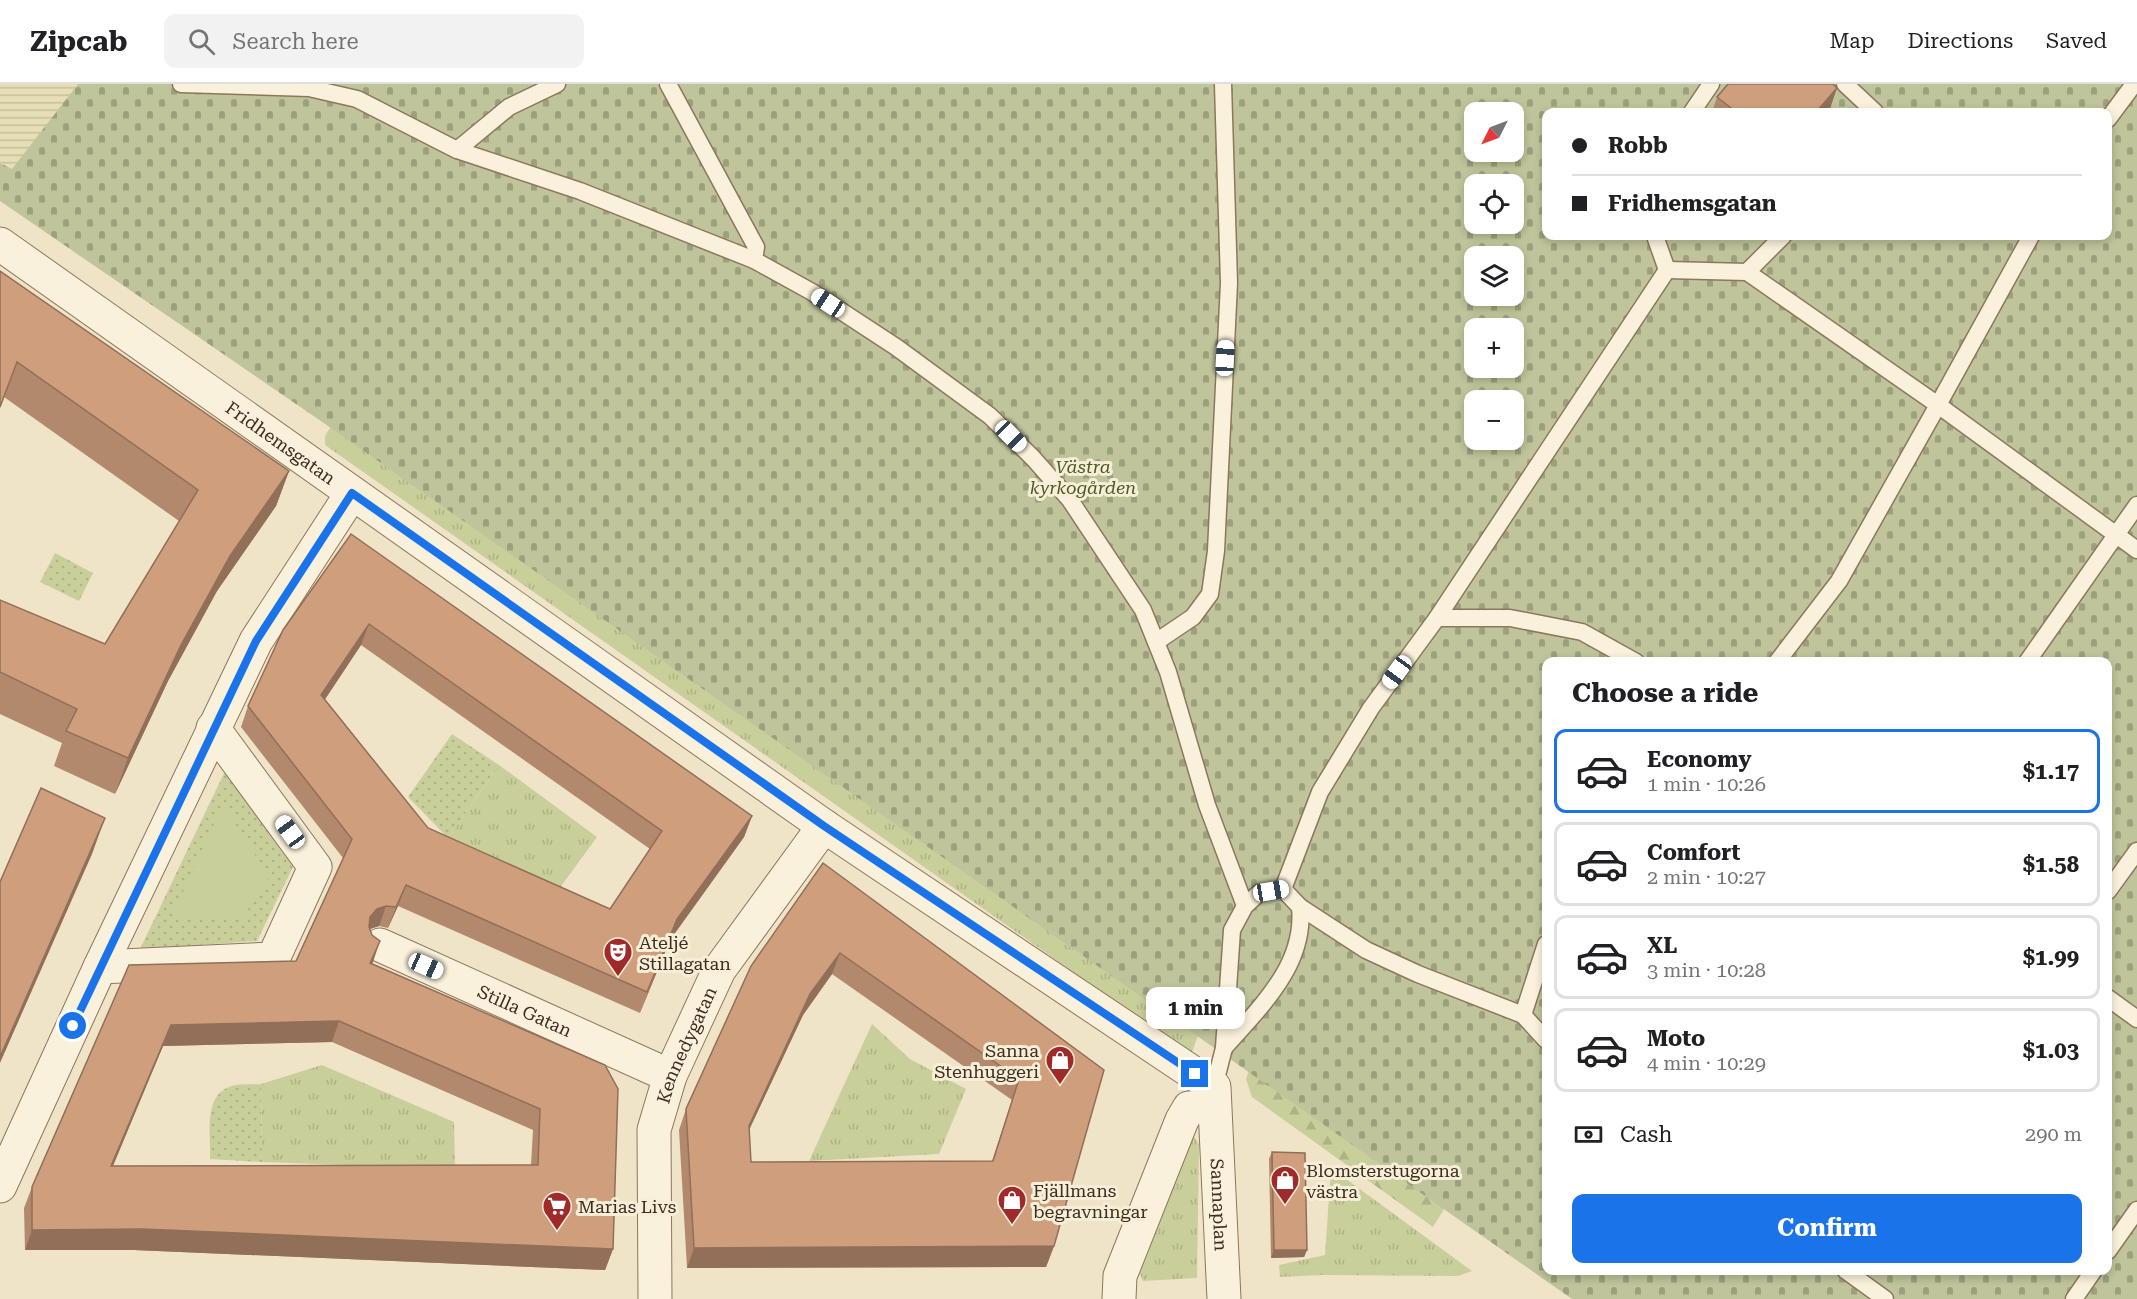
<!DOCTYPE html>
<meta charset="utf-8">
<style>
:root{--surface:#fff;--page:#f2f2f2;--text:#202124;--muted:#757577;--line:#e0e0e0;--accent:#1a73e8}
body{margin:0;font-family:"Roboto Serif",serif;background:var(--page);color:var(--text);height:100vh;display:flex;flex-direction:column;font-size:22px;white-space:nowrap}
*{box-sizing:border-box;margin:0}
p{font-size:20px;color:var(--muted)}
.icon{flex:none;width:33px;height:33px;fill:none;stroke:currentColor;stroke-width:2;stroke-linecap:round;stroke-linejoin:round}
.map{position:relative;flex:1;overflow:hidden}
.details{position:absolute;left:1542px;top:573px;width:570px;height:618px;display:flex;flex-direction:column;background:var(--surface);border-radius:12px;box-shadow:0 3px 9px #0003}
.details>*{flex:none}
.banner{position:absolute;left:1542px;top:24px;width:570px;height:132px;border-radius:12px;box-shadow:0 3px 9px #0003;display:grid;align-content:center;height:132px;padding:0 30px;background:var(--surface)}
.needle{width:39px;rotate:228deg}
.controls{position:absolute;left:1464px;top:18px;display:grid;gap:12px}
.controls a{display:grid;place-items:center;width:60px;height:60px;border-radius:12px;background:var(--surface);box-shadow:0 3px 9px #0003;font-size:30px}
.end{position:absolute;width:27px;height:27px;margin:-14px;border:8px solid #1a73e8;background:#fff;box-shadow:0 0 0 3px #fff}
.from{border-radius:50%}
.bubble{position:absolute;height:42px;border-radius:12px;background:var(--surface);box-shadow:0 3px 9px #0003;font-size:20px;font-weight:700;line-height:42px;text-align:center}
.car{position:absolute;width:18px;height:36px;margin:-18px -9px;border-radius:8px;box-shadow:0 0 4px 2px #0007;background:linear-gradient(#fff 24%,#345 0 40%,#fff 0 76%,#345 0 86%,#fff 0)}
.banner b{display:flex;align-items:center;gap:21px;height:57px;font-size:22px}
.banner b+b{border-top:2px solid var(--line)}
.banner i{width:15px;height:15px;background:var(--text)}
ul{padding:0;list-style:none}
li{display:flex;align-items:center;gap:18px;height:84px;margin:0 12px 9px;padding:0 18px;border:3px solid var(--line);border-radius:12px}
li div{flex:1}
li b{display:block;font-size:22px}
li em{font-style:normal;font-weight:700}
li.current{border-color:var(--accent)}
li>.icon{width:54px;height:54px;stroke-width:1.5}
h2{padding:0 30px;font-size:27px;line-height:72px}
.pay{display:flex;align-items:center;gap:15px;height:66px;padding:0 30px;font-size:22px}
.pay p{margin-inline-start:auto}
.primary-button{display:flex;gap:12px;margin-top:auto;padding:12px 30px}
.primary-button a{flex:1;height:69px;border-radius:12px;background:var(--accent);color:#fff;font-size:24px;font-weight:700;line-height:69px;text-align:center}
header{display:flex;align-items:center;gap:36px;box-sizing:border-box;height:84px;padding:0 30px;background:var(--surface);border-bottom:2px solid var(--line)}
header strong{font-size:28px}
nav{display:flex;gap:33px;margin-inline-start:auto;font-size:21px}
.search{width:420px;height:54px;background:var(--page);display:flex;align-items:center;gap:15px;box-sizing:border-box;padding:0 21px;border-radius:12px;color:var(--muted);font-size:22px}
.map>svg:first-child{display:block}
.farmland{fill:url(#farmland-rules)}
.grass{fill:url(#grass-tufts)}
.forest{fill:url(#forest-firs)}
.cemetery{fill:url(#cemetery-stones);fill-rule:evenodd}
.park{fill:url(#park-dots)}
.garden{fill:#c9cf9b}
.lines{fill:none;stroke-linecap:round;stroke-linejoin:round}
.service-casing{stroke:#8d765c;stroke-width:19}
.minor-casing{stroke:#8d765c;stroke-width:35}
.service{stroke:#faf1dc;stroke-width:16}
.minor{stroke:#faf1dc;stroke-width:33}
.wall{fill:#b2896c;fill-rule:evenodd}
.shaded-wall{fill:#916f58}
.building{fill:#cf9f7d;stroke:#916f58;stroke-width:1.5;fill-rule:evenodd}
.route{stroke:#1a73e8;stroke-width:8}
.labels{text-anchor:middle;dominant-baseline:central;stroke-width:6;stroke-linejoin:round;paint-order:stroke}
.street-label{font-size:18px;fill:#3d2e20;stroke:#f7eed8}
.park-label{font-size:18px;font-style:italic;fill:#4d5a26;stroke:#f7eed8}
.poi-label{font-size:18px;fill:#3d2e20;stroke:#f7eed8;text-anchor:start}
</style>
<header>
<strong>Zipcab</strong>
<div class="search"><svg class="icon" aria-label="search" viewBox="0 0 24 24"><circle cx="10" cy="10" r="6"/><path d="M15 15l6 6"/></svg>Search here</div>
<nav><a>Map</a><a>Directions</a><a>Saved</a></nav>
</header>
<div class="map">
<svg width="2137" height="1215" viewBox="0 0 2137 1215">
<defs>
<pattern id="farmland-rules" width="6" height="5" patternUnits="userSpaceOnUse" patternTransform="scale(1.5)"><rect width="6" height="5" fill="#e6deb5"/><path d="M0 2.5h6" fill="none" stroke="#c6bf9b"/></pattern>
<pattern id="grass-tufts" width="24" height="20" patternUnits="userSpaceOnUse" patternTransform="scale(1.5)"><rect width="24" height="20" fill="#c9cf9b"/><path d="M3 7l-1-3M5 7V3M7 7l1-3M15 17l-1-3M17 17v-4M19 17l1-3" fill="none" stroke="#aeb285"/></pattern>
<pattern id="forest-firs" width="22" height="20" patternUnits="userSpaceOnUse" patternTransform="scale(1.5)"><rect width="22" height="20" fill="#c9cf9b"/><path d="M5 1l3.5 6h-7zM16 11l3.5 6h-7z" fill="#aeb285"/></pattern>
<pattern id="cemetery-stones" width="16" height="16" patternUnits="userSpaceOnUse" patternTransform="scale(1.5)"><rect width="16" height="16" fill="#bfc49a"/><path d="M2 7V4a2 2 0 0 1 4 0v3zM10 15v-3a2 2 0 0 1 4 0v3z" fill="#9ca07d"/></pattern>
<pattern id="park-dots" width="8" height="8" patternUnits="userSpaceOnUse" patternTransform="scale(1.5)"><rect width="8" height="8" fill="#c9cf9b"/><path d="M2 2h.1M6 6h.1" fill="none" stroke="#aeb285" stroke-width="1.8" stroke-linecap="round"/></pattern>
</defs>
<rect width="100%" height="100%" fill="#f0e4c8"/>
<!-- farmland -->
<path class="farmland" d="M0,0H78L12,86L0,79Z"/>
<!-- grass -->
<g class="grass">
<path d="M386,252L1207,926L1191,971L325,361V352Z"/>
<path d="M499,681L597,753L559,805L448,754Z"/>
<path d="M872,940L910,975L966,1005L939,1070L809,1077Z"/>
<path d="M322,981L454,1038L455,1085L262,1078L261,1000Z"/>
<path d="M1189,1051L1195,1054L1199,1061L1197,1194L1143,1197L1140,1190L1180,1061Z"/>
<path d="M1331,1084L1472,1187L1458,1192L1323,1191L1280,1193L1279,1181L1325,1171Z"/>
</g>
<!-- forest -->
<path class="forest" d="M1255,970L1455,1107L1433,1143L1252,1013L1246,995Z"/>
<!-- cemetery -->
<path class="cemetery" d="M78,0H2137V1215H1572L331,344L0,117V79L12,85ZM1474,28H1514V68H1474ZM1546,28H2108V152H1546ZM1474,100H1514V140H1474ZM1474,172H1514V212H1474ZM1474,244H1514V284H1474ZM1474,316H1514V356H1474ZM1546,578H2108V1186H1546Z"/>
<!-- park -->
<g class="park">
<path d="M55,469L93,489L79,517L40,498Z"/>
<path d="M452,650L499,681L448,754L408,713Z"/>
<path d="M227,683L295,779L257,857L140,865Z"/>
<path d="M261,1000L262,1078L210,1075C211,1052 203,1013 229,1003C238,999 252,1001 261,1000Z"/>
</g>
<!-- garden -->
<path class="garden" d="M223,720L269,793L242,835L170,836Z"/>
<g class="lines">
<!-- service casing -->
<g class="service-casing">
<g id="service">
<path d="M181,0L309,4L357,15L457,66L580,107L754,176L812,208L896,263L990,332L1033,374L1070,416L1143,526L1168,588L1207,721L1245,822"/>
<path d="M668,0L756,163L754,176"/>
<path d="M1845,0L1875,28"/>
<path d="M1692,28L1711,0"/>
<path d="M2108,35L2134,0"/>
<path d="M457,66L509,23L557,0"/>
<path d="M2031,152L1938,321L2137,466"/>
<path d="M1667,186L1747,188"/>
<path d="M1437,534H1510L1582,548L1636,578"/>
<path d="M1156,558L1193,533L1210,510L1216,467L1229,199L1223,0"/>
<path d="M1777,578L1839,497L1938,321L1747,188L1783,152"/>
<path d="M2027,578L2137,421"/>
<path d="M1283,805L1300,823L1366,866L1418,890L1523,931L1546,956"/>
<path d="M2108,807L2137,767"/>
<path d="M2108,914L2137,935"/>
<path d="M1523,931L1546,860"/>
<path d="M1224,964C1260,923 1306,881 1300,823"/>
<path d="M1214,1003L1224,964L1232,846L1245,822L1259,809L1283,805L1320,708L1371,624L1437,534L1667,186L1655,152"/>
<path d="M2108,1167L2137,1126"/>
<path d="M1845,1186L1885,1215"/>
<path d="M2074,1215L2094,1186"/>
</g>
</g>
<!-- minor casing -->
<g class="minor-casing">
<g id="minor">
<path id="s1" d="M0,160L824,742L1214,1003L1224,1215"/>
<path id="s2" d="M380,861L670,992"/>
<path d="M100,883L273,875L315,783L213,644"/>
<path d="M0,1102L100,883L256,557L352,409"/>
<path id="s3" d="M655,1215L654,1046L670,992L719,886L824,742"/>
<path d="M1119,1215L1120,1192L1182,1036L1189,1024L1204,1023L1213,1026"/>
</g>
</g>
<!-- service -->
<use href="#service" class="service"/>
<!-- minor -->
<use href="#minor" class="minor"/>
</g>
<!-- wall -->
<g class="wall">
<path d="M1717,13L1830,25L1826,28H1712Z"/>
<path d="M0,187L289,387L276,422L217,507L168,597L115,710L54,682L62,659L0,630V516L105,560L179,437L4,313L0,324Z"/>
<path d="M351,450L752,732L744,753L670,856L640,929L398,822L388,844L379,842L370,845L372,880L618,1005L613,1165L605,1186L134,1166H25L24,1124L32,1103L129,881L296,877L343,774L241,643L248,622ZM361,561L650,765L610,825L428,744L325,615ZM332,958L533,1046L531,1081L113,1082L163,962Z"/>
<path d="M823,779L1104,986L1054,1162L1046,1183L687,1184L679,1046L686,1025ZM832,890L1012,1016L992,1077L751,1078L749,1046L803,931Z"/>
<path d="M1272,1068L1307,1166L1304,1173L1271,1174L1269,1075Z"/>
</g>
<!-- shaded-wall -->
<g class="shaded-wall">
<path d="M1837,4L1830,25L1826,28H1816Z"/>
<path d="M289,387L276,422L217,507L168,597L115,710L128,674L181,561L230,472Z"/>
<path d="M369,540L361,561L314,632L321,611Z"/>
<path d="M752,732L744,753L670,856L640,929L677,835Z"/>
<path d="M105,734L92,770L0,979V973Z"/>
<path d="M406,801L398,822L388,844L396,823Z"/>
<path d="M386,822L379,842L370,845L363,854L370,833L377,825Z"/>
<path d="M380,857L373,878L363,900L370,879Z"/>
<path d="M840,869L832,890L803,931L741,1063L749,1042L810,910Z"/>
<path d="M339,937L332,958L163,962L104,1103L111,1082L171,941Z"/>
<path d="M142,1145L613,1165L605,1186L134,1166H25L32,1146Z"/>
<path d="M1054,1162L1046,1183L687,1184L694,1164Z"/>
<path d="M1274,1166H1307L1304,1173L1271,1174Z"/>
</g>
<!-- building -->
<g class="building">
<path d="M1728,0H1833L1837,4L1816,28H1736L1717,13Z"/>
<path d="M0,187L289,387L230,472L181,561L128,674L66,647L77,625L0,588V516L105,560L198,406L17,278L0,323Z"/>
<path d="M351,450L752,732L677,835L647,908L406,801L396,823L386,822L377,825L370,833L369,843L372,851L380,857L370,879L605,981L618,1005L613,1165L142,1145L32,1146V1103L129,881L296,877L352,755L248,622L283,546ZM369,540L662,747L610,825L428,744L321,611ZM339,937L540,1025L538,1081L111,1082L171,941Z"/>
<path d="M41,704L105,734L0,973V798Z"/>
<path d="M823,779L1104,986L1054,1162L694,1164L686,1025L751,882ZM840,869L1019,995L993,1077L751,1078L749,1042L810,910Z"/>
<path d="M1272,1068L1305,1069L1307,1166H1274Z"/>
</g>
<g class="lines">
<!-- route -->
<path class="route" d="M73,942L256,557L352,409L824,742L1195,990"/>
</g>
<!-- icons -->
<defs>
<g id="theatre-pin" transform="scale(1.5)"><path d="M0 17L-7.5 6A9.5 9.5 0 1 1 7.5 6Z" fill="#9e2a2b" stroke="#f7eed8"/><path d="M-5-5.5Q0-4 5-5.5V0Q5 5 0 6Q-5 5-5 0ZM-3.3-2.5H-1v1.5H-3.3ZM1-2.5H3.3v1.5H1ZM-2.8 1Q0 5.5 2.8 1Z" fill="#fff"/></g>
<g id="shop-pin" transform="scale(1.5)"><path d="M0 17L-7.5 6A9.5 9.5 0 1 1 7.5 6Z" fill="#9e2a2b" stroke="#f7eed8"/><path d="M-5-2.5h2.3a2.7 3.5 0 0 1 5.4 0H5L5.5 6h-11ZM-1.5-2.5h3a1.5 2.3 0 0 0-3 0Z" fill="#fff"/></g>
<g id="supermarket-pin" transform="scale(1.5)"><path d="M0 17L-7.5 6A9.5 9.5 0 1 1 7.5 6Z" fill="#9e2a2b" stroke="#f7eed8"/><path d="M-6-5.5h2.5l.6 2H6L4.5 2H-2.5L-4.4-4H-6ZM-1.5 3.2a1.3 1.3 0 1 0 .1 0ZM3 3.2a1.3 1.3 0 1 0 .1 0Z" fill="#fff"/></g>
</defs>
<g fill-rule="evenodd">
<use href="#theatre-pin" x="618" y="868"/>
<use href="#shop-pin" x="1060" y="976"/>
<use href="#shop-pin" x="1285" y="1096"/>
<use href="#shop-pin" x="1012" y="1116"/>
<use href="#supermarket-pin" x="557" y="1122"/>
</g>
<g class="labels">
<!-- street labels -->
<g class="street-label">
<text stroke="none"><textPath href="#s1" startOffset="344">Fridhemsgatan</textPath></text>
<text stroke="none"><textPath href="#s2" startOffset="159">Stilla Gatan</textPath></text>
<text stroke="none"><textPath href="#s3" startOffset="260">Kennedygatan</textPath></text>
<text stroke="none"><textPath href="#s1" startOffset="1596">Sannaplan</textPath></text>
</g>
<!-- park labels -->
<g class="park-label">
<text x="1083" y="382">Västra<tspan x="1083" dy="21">kyrkogården</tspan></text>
</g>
<!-- poi labels -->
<g class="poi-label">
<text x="639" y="858">Ateljé<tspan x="639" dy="21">Stillagatan</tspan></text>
<text x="1039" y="966" text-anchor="end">Sanna<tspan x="1039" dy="21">Stenhuggeri</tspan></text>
<text x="1306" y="1086">Blomsterstugorna<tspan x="1306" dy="21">västra</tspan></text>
<text x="1033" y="1106">Fjällmans<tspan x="1033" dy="21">begravningar</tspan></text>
<text x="578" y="1122">Marias Livs</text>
</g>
</g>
</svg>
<div class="controls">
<a><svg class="needle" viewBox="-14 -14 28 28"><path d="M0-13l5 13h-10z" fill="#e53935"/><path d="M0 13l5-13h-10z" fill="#757577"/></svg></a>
<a><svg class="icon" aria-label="locate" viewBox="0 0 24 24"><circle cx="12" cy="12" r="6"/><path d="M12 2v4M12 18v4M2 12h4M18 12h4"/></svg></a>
<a><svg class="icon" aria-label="layers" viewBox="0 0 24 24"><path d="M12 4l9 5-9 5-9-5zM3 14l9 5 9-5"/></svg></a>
<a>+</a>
<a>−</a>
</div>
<i class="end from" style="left:73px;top:942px"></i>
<i class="end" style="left:1195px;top:990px"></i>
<div class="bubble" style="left:1146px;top:903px;width:99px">1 min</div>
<i class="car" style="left:828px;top:219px;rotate:303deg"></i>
<i class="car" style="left:1225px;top:274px;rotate:3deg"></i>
<i class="car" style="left:1011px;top:352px;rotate:135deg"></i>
<i class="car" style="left:1397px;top:588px;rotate:216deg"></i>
<i class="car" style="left:290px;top:748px;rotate:324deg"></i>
<i class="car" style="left:1271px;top:807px;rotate:80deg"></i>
<i class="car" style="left:426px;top:882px;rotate:114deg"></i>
<div class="banner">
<b><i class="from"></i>Robb</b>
<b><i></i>Fridhemsgatan</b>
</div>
<section class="details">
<h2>Choose a ride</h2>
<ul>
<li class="current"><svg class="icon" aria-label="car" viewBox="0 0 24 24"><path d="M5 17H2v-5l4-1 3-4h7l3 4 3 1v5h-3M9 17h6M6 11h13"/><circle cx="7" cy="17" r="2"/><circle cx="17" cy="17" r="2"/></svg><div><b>Economy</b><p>1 min · 10:26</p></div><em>$1.17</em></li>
<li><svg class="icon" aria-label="car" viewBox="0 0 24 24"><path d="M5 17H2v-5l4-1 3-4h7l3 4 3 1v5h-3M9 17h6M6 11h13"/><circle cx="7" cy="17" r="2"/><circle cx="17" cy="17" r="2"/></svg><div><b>Comfort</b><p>2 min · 10:27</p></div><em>$1.58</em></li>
<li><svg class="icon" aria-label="car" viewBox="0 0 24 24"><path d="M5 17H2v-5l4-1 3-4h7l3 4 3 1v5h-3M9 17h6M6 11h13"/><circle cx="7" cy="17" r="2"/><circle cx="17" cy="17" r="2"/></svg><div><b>XL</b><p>3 min · 10:28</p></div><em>$1.99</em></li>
<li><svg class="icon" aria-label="car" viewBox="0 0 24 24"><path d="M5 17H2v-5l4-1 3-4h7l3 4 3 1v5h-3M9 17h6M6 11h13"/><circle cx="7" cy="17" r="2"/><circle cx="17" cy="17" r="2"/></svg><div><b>Moto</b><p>4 min · 10:29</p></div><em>$1.03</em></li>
</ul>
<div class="pay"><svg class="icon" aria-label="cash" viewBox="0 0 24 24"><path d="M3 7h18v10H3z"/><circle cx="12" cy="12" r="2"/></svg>Cash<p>290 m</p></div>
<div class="primary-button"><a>Confirm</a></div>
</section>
</div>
